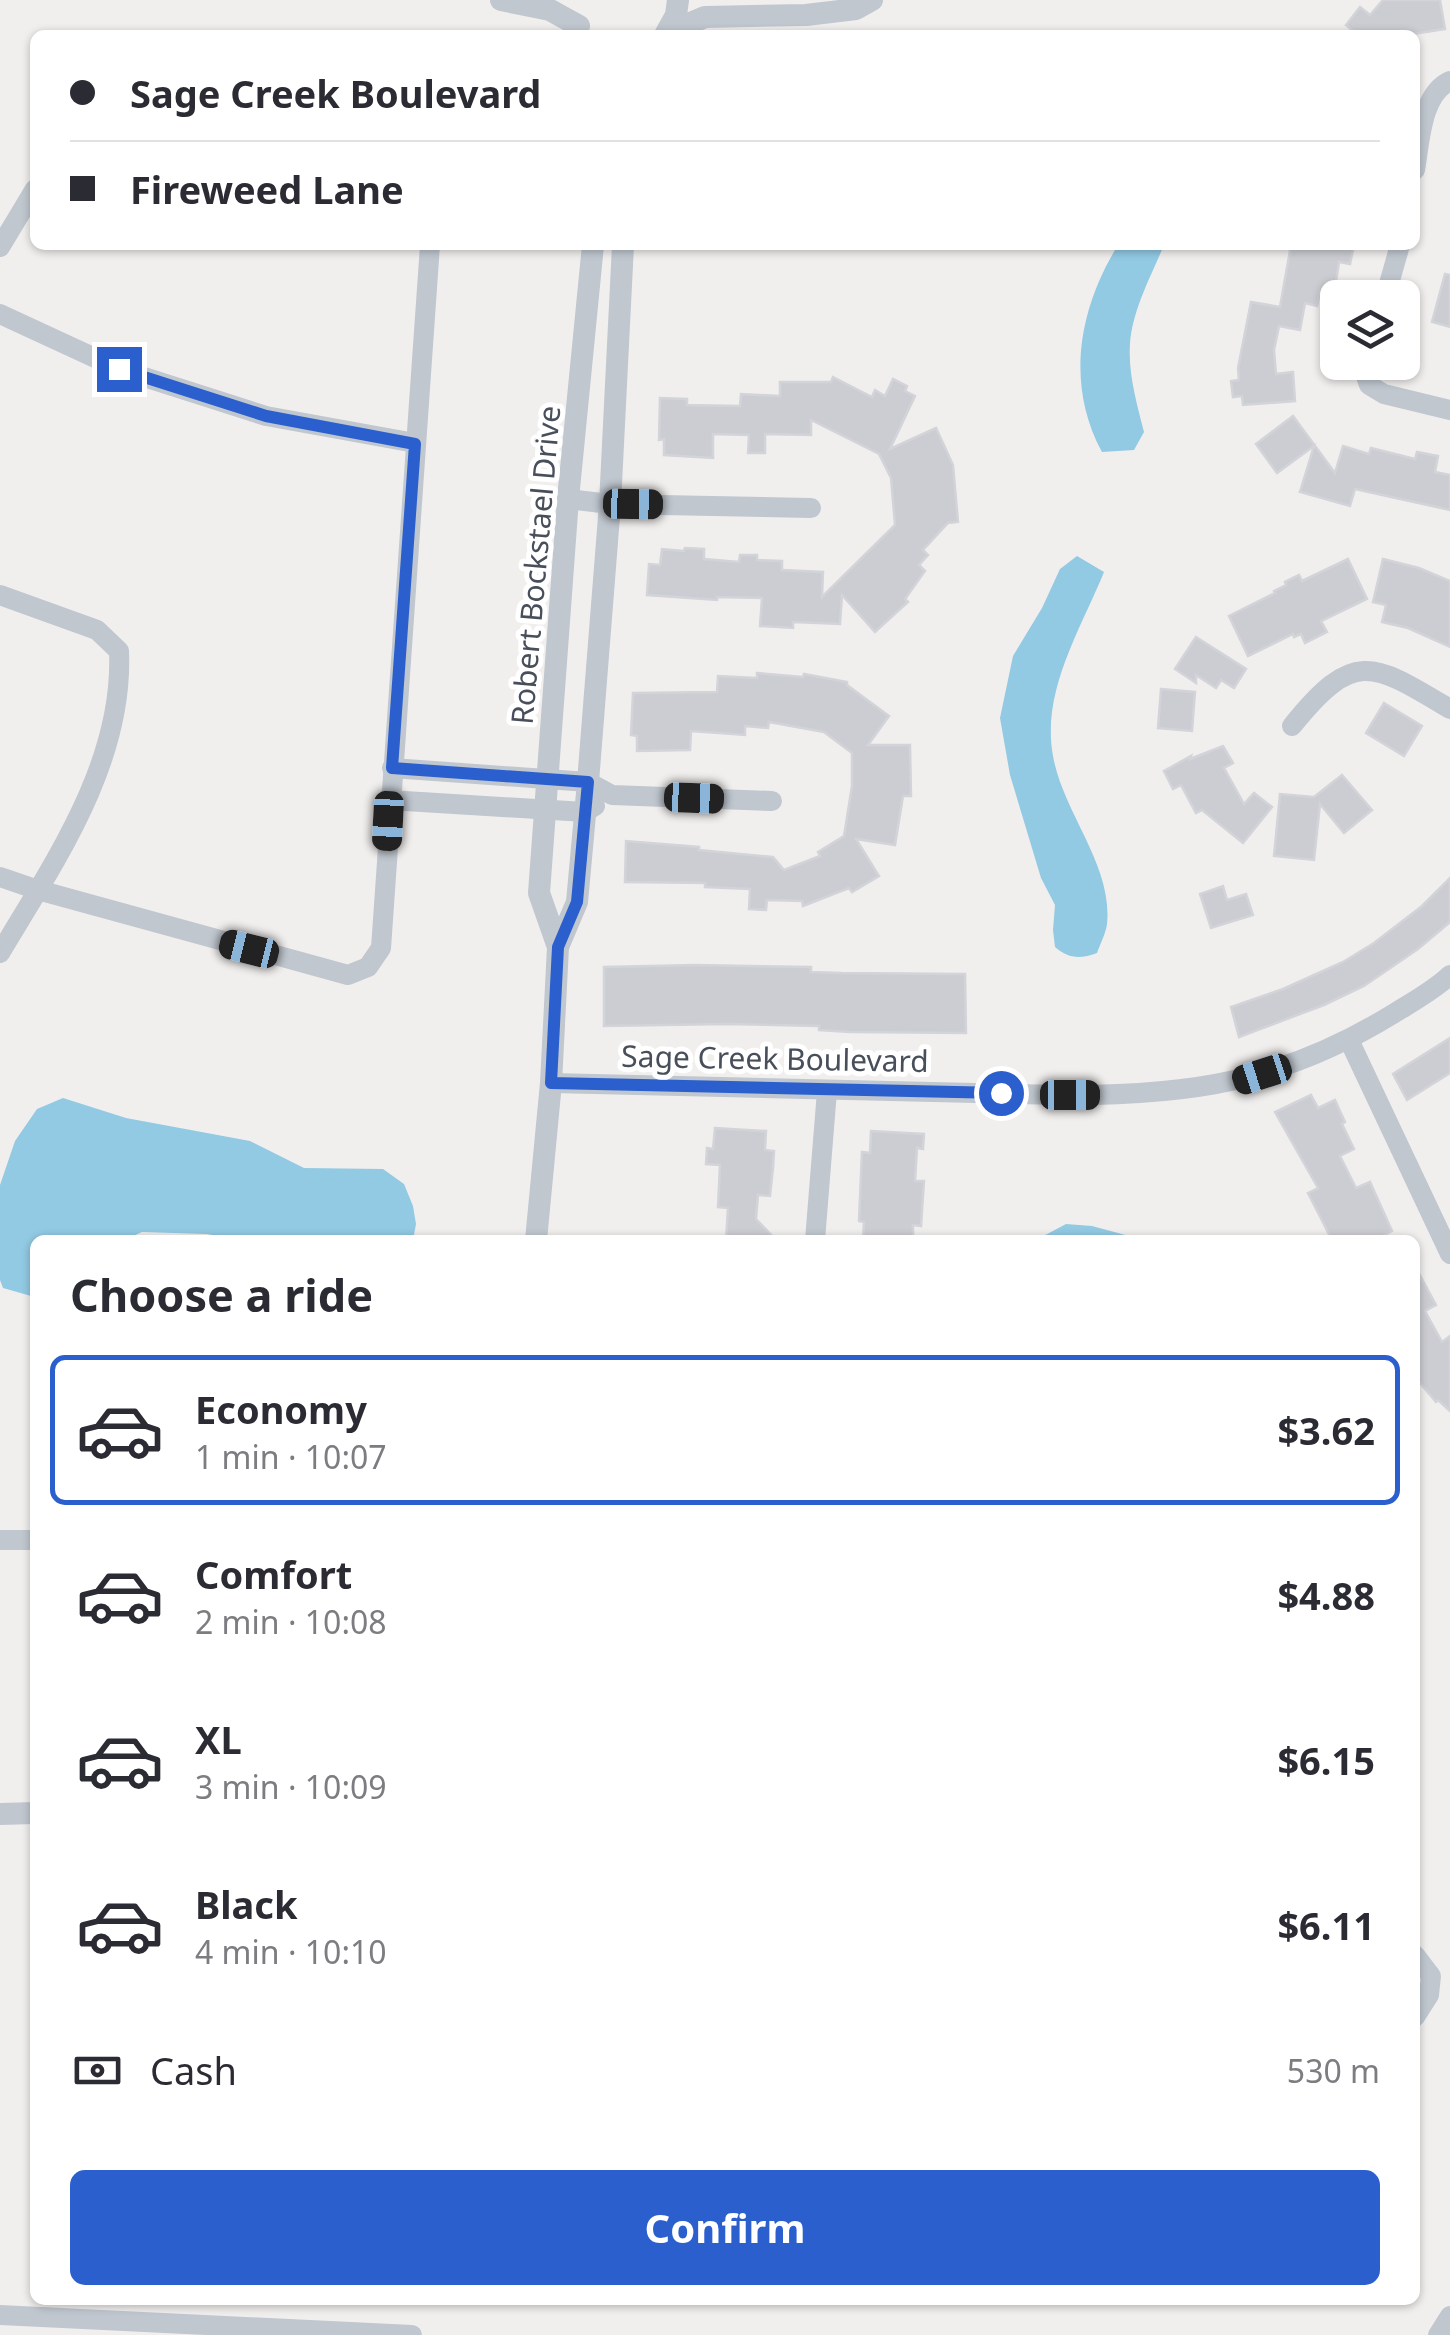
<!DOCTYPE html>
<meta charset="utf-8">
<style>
:root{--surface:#fff;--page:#f2f2f3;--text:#2b2b33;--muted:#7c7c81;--line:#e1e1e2;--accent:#2b5fce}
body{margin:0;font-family:"Noto Sans",sans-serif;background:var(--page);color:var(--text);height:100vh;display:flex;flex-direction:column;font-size:38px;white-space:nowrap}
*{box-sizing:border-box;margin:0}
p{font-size:32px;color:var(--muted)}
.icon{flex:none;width:55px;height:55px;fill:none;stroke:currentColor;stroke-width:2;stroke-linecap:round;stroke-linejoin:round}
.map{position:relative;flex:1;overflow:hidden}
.side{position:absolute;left:30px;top:1235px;width:1390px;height:1070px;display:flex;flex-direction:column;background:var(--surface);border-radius:15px;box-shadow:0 2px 8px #0004}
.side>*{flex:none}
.top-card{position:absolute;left:30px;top:30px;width:1390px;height:220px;border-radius:15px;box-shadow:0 2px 8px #0004;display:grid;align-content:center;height:220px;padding:0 40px;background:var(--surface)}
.buttons{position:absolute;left:1320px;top:280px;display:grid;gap:20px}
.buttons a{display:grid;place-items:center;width:100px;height:100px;border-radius:15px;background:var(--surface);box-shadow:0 2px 8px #0004;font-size:50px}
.end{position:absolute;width:45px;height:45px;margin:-22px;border:12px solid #2b5fce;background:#fff;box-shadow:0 0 0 5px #fff}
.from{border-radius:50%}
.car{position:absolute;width:30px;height:60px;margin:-30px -15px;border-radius:12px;box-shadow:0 0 8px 2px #0007;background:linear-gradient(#222 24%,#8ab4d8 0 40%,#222 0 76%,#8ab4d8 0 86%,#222 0)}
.top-card b{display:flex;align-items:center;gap:35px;height:95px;font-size:38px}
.top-card b+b{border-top:2px solid var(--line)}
.top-card i{width:25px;height:25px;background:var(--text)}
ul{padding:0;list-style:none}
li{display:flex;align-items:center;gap:30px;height:150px;margin:0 20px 15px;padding:0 20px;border:5px solid transparent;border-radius:15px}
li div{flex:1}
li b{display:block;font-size:38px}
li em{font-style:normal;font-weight:700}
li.on{border-color:var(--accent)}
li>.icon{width:90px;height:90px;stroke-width:1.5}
h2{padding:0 40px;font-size:45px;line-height:120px}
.pay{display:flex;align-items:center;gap:25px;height:110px;padding:0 40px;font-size:38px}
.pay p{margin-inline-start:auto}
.action{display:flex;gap:20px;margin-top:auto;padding:20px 40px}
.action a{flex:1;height:115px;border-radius:15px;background:var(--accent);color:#fff;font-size:40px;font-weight:700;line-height:115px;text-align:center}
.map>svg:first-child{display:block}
.water{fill:#92c9e3}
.building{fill:#cccdd2;stroke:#d3d4d9;stroke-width:2.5}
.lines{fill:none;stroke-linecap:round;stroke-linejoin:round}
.minor{stroke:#c0c7cf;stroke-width:20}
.tertiary{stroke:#c0c7cf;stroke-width:22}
.route{stroke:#2b5fce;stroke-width:12}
.labels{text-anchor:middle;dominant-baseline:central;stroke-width:10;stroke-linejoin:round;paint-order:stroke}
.street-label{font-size:30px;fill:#484f5a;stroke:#fff}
</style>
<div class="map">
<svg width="1450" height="2335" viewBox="0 0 1450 2335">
<rect width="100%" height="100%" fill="#f1efee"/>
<!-- water -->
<g class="water">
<path d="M1118,245H1164C1151,276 1132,311 1130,344C1128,374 1137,404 1144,432L1134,450L1102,452C1065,384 1079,308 1118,245Z"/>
<path d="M1077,556L1104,572C1081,629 1041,691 1053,756C1063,813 1113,865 1107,924C1106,933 1100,944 1097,953C1080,959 1069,959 1055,947L1053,930L1055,905L1041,878L1010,775L1000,718L1013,656L1042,608L1060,569Z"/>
<path d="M63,1098L126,1118L250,1141L304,1168L383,1169L404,1184L413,1206L416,1224L413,1240H240L207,1234L142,1232L124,1240H35V1294L31,1296L3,1288L0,1280V1185L15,1141L37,1109Z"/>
<path d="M1066,1224L1092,1226L1144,1240H1036Z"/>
</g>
<!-- building -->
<g class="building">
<path d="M1383,0H1440L1445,29L1407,35H1358L1346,25L1360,7L1370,15Z"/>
<path d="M1291,245H1354L1350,264L1339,262L1334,294L1320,292L1317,306L1305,303L1300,330L1279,326L1274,350L1276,374L1293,372L1295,401L1243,405L1242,396L1233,397L1231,381L1239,380L1238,368L1251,302L1280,307Z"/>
<path d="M1445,274L1450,275V327L1432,322Z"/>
<path d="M833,377L872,397L875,390L885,396L893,379L907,386L905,391L915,396L890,449L936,428L953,465L958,522L948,523L923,550L928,555L919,565L925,571L905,599L908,602L875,632L842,595L840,624L793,622V628L760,626L762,598L717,597V600L647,595L649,564L660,565L662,549L684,551L685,548L704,549V559L739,562L740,555H757V560L782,561V570L823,572L822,597L895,525L891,478L879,454L811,420V435L765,434V453H748L749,435L713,434V458L664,455V439L659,440L660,398L687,399V405L740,406L741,394L780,396V382H831Z"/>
<path d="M1293,416L1335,473L1343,446L1369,454L1371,448L1415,459L1417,452L1438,456L1435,472L1450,475V510L1355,489L1350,506L1300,492L1314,446L1277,473L1256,444Z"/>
<path d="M1348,559L1367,599L1321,621L1327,632L1305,643L1301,634L1294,637L1293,634L1248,656L1229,616L1275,593L1274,591L1286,585L1285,582L1299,575L1302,581Z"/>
<path d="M1383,559L1419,568L1450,581V647L1408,628L1382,622L1386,605L1373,602Z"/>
<path d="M1196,637L1246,669L1234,688L1221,680L1216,688L1196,675V683L1175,669Z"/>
<path d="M757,673L803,677L804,674L847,682V685L889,716L868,745H910L911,796H903L895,845L856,839L879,876L852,892L849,888L803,906L802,901L767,900L766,910L749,909L750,889L705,887V883L625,882L626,841L699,847V850L773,857L784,870L820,856L818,852L844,836L852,786V753L824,732L769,722L768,728L745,726V735L691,731L690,750L637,751V736L631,735L633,693L717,692L718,676L757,678Z"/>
<path d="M1161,689L1195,692L1192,731L1158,728Z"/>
<path d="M1384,703L1422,726L1404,756L1366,733Z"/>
<path d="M1223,746L1233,763L1224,768L1244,804L1254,793L1272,807L1243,843L1202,810L1196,813L1181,785L1173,789L1164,771L1191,756L1190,759Z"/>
<path d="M1342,775L1372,810L1344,833L1320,804L1314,860L1274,856L1280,794L1314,797Z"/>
<path d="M1450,878V922L1418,949L1364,986L1324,1005L1239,1037L1231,1007L1283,989L1343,962L1374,943L1422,906Z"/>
<path d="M1223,886L1227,900L1246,894L1253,915L1211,928L1200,894Z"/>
<path d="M695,965L811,967V972L842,973L965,974L966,1033L850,1032L819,1030V1026L727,1024L604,1026V967Z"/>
<path d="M1450,1038V1073L1407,1100L1393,1074Z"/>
<path d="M1311,1095L1318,1108L1335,1100L1345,1122L1342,1124L1354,1149L1340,1156L1356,1188L1370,1182L1392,1231L1375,1240H1332L1308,1193L1318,1188L1275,1112Z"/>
<path d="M715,1128L766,1131L765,1150L774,1151L773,1168L770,1196L758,1195L756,1219L776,1240H726L728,1208L718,1207L720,1165L706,1164L707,1148L713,1149Z"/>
<path d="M871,1131L924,1134L923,1149L917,1148L915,1181H924L921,1226L913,1225V1240H863L864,1222L859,1221L862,1152L870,1153Z"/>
<path d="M1415,1266L1436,1305L1425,1311L1442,1342L1450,1336V1411L1438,1400L1436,1402L1415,1377Z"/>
</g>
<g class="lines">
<!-- minor -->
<g class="minor">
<path d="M1415,170C1420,143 1421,94 1450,81"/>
<path d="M0,247L35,189"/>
<path d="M1385,298L1400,245"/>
<path d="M0,314L119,369L266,416L415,443"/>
<path d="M1361,362L1369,385L1384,394L1450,410"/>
<path d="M568,499L610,504L811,508"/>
<path d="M0,595L97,630L119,651C124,762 55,861 0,953"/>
<path d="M1292,726C1354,649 1372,662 1450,709"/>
<path d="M392,768L588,782L612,795L772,801"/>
<path d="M389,800L585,812L595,806"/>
<path d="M0,877L38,890L348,975L368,967L381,948L430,245"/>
<path d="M1349,1040L1450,1254"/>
<path d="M551,1083L1061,1095C1189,1096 1282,1082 1393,1014C1412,1002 1433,991 1450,975"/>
<path d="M815,1240L827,1091"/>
<path d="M0,1540H35"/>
<path d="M1415,1955L1431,1976L1429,1995L1415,2017"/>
<path d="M0,2315L412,2335"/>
<path d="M1438,2335L1450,2316"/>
</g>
<!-- tertiary -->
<g class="tertiary">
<path d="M501,0L550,10L579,26"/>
<path d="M667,33L705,17L806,15L856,9L872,0"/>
<path d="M665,35L676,15L678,0"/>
<path d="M558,947L539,893L568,499L593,245"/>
<path d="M536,1240L551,1083L558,947L577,902L588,782L610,504L623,245"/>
<path d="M0,1814L35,1813"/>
</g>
</g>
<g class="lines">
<!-- route -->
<path class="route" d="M119,369L266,416L415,444L392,768L588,782L577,902L558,947L551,1083L1001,1093"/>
</g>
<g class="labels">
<!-- street labels -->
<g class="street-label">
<text transform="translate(535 565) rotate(-85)">Robert Bockstael Drive</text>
<text transform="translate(775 1058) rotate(1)">Sage Creek Boulevard</text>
</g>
</g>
</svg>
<div class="buttons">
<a><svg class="icon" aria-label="layers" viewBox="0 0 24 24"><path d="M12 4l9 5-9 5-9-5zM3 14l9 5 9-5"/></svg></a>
</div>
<i class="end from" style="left:1001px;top:1093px"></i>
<i class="end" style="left:119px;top:369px"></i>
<i class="car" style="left:633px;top:504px;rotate:91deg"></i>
<i class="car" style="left:694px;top:798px;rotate:92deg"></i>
<i class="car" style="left:388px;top:821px;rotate:183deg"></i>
<i class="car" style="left:249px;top:949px;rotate:284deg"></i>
<i class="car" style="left:1262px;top:1074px;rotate:252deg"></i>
<i class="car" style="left:1070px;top:1095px;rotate:90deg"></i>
<div class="top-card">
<b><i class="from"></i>Sage Creek Boulevard</b>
<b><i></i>Fireweed Lane</b>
</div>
<section class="side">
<h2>Choose a ride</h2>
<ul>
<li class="on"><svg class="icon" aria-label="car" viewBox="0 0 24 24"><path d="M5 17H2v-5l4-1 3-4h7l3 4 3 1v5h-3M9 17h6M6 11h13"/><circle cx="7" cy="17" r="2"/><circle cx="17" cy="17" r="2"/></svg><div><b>Economy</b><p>1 min · 10:07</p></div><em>$3.62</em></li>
<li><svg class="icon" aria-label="car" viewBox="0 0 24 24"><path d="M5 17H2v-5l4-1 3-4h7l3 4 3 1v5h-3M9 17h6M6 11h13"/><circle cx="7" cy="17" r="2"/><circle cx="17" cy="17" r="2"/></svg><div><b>Comfort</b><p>2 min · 10:08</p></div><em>$4.88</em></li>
<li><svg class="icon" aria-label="car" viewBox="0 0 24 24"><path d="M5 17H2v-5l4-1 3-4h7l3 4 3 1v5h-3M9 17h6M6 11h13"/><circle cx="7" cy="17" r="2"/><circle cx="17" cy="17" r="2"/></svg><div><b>XL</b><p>3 min · 10:09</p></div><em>$6.15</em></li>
<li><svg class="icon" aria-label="car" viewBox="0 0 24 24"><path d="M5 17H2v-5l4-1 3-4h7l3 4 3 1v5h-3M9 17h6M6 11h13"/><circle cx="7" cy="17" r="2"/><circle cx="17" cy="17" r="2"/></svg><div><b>Black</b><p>4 min · 10:10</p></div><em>$6.11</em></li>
</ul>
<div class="pay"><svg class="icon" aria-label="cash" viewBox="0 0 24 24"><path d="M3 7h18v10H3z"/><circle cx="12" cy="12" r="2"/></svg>Cash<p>530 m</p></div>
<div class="action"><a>Confirm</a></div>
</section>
</div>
